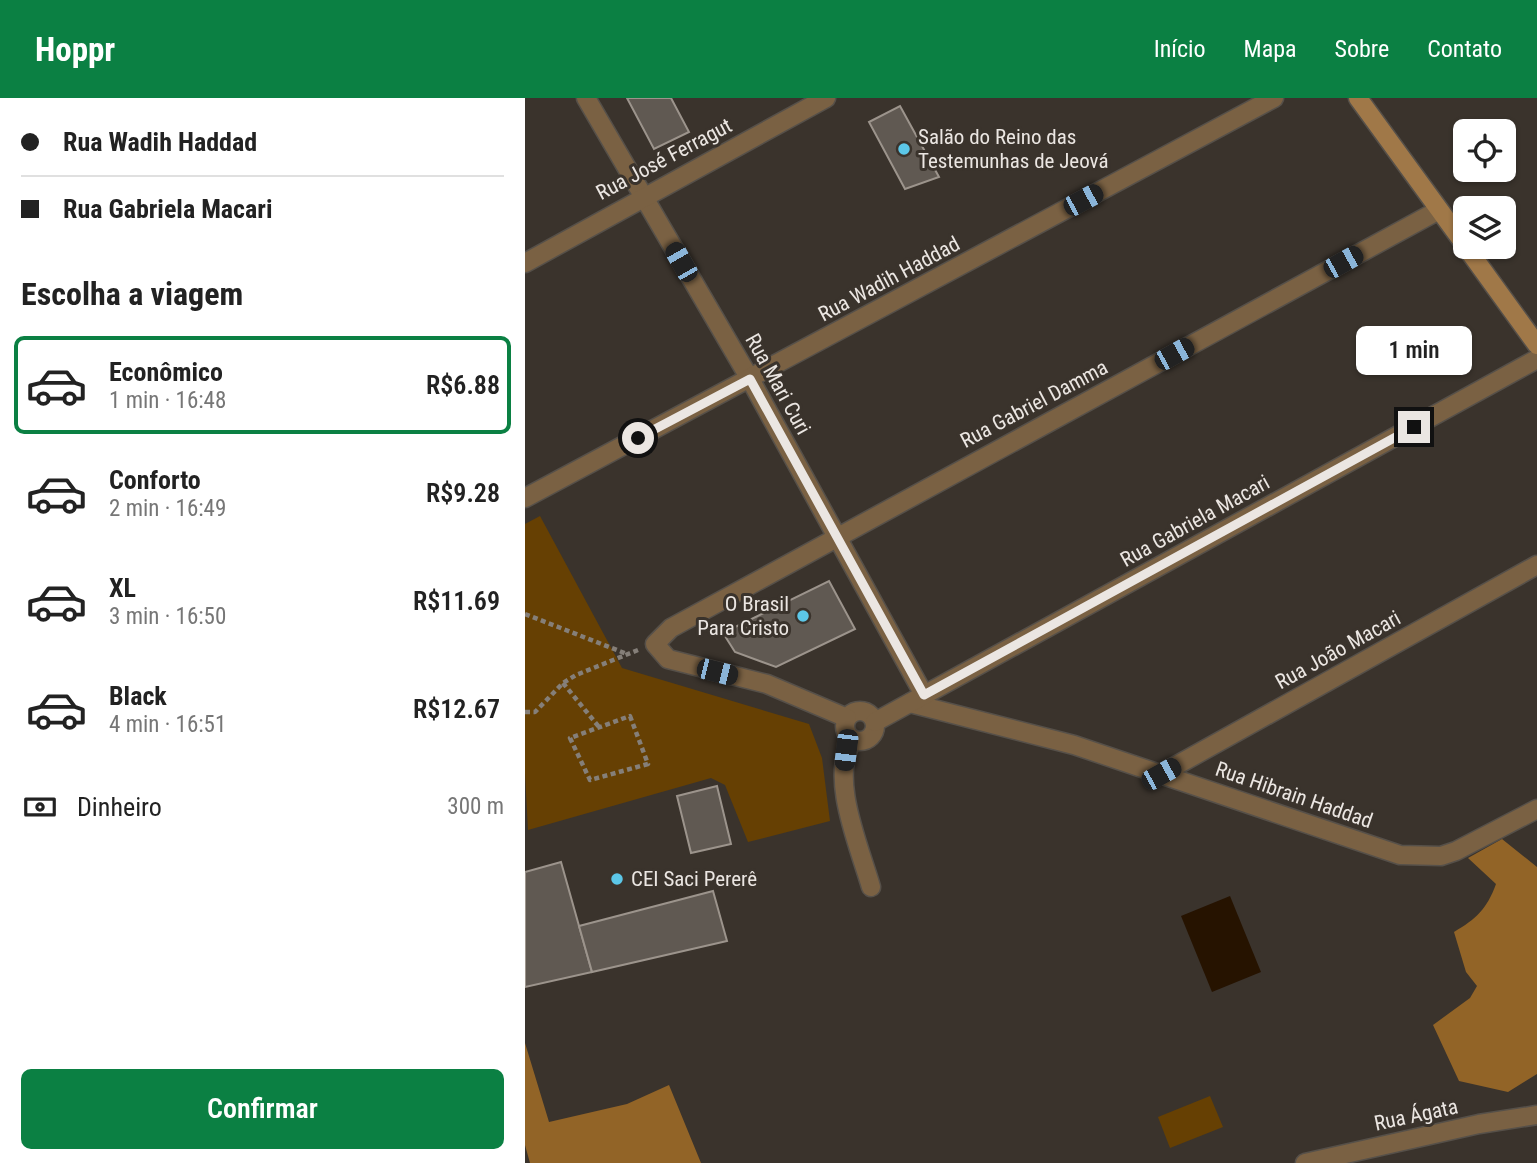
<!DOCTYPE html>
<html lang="pt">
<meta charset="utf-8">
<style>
:root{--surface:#fff;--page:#f2f2f2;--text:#222;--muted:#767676;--line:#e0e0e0;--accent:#0b8043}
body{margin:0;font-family:"Roboto Condensed",sans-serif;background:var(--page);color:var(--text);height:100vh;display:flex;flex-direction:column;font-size:26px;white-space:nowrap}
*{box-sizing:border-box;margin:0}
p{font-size:23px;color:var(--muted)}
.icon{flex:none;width:38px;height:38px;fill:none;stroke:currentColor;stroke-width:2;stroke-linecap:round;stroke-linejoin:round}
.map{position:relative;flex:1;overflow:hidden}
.details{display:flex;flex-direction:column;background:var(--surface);width:525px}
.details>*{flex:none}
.banner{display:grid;align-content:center;height:154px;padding:0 21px;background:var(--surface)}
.controls{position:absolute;left:928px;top:21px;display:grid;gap:14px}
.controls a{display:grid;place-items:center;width:63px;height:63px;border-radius:10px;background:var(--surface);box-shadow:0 2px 5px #0004;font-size:35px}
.end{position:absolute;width:32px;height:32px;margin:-16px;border:9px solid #ebe6e2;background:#111;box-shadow:0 0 0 4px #111}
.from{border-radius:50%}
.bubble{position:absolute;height:49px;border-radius:10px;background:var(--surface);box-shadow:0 2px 5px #0004;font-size:23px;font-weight:600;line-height:49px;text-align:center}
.car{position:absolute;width:21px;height:42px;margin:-21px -10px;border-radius:9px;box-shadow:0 0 5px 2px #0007;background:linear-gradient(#222 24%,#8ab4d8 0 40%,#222 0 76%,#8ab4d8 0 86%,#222 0)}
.banner b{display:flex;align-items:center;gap:24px;height:66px;font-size:26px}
.banner b+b{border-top:2px solid var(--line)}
.banner i{width:18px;height:18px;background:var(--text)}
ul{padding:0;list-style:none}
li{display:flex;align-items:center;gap:21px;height:98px;margin:0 14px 10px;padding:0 7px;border:4px solid transparent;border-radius:10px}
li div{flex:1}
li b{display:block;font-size:26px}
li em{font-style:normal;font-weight:600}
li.selected{border-color:var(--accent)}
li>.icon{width:63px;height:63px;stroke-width:1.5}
h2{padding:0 21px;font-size:32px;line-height:84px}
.pay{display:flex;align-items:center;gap:18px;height:77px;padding:0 21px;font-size:26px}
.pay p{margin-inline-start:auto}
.cta{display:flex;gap:14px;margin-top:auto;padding:14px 21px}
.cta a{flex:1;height:80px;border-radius:10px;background:var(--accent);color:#fff;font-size:28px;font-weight:600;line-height:80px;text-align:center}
header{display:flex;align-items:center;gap:42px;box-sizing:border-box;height:98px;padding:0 35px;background:var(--accent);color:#fff}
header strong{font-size:33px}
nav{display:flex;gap:38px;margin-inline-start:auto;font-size:24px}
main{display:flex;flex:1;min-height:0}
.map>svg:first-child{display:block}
.green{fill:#664003}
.forest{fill:#926427}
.water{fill:#261300}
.building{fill:#605952;stroke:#9c948c;stroke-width:2}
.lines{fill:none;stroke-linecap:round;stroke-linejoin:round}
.street-casing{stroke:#565049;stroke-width:21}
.secondary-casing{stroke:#565049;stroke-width:21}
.path{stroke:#857f79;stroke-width:4.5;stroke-dasharray:5 3.5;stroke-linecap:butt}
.street{stroke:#7a6143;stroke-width:18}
.secondary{stroke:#a07848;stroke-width:18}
.route{stroke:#ebe6e2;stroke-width:9}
.poi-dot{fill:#5cc7e8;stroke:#3a332c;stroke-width:2.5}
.labels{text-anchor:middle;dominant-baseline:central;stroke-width:6;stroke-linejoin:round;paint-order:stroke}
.poi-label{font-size:21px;fill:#ebe6e2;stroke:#3a332c;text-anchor:start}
.street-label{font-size:21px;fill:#ebe6e2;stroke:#3a332c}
</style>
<header>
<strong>Hoppr</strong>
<nav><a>Início</a><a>Mapa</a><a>Sobre</a><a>Contato</a></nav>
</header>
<main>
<section class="details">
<div class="banner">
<b><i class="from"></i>Rua Wadih Haddad</b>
<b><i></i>Rua Gabriela Macari</b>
</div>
<h2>Escolha a viagem</h2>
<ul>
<li class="selected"><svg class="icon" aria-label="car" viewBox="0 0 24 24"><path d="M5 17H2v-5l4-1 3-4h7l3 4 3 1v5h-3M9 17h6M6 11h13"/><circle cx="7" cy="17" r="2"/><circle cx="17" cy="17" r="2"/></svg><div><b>Econômico</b><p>1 min · 16:48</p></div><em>R$6.88</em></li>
<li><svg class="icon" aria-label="car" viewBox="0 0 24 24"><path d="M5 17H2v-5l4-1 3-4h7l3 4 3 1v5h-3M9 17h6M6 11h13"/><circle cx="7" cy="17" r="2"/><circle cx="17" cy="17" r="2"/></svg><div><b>Conforto</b><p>2 min · 16:49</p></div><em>R$9.28</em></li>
<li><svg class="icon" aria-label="car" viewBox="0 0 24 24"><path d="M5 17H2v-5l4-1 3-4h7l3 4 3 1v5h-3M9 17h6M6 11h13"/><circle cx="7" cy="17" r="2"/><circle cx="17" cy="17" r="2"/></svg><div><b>XL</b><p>3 min · 16:50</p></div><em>R$11.69</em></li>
<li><svg class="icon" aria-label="car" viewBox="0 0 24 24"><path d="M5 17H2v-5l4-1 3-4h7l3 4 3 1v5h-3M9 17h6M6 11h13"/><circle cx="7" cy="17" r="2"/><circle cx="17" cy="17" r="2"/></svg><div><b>Black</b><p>4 min · 16:51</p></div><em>R$12.67</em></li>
</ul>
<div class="pay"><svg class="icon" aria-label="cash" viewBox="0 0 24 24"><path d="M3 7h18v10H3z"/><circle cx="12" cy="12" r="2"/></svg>Dinheiro<p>300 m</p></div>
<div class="cta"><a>Confirmar</a></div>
</section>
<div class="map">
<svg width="1012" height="1065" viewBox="0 0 1012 1065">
<rect width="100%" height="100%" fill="#3a332c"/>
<!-- green -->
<g class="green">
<path d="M15,418L97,570L284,626L297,660L305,723L223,744L200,687L186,680L3,732L0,675V426Z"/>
<path d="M685,998L698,1029L645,1050L633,1019Z"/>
</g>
<!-- forest -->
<g class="forest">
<path d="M977,741L1012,769V976L983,994L934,983L908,927L945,900L952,888L941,874L929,834C951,821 962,811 971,786L943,760Z"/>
<path d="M0,945L24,1024L102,1006L144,987L176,1065H5L0,1047Z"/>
</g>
<!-- water -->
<path class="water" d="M705,798L736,874L687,894L656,818Z"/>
<!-- building -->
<g class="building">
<path d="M102,0H146L164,34L129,51Z"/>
<path d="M375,8L414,79L380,91L344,24Z"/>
<path d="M304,483L330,531L251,569L210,554L198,535Z"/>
<path d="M192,688L206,746L166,755L152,698Z"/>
<path d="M36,764L67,874L0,889V774Z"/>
<path d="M188,793L202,843L67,874L54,828Z"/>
</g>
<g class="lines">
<!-- street casing -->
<g class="street-casing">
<g id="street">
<path d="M61,0L225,281L399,597"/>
<path d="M0,165L301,0"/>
<path d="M0,400L749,0"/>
<path d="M385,605L549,647L875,757L916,758L931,753L1012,711"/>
<circle cx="335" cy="628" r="15"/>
<path d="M322,620L242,586L143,561L130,546L146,530L914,112"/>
<path d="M350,624L1012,261"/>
<path d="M328,642C303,678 335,750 346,789"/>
<path d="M636,676L1012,467"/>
<path d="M780,1065L954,1026L1012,1017"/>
</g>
</g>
<!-- secondary casing -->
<g class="secondary-casing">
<g id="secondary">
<path d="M833,0L940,147"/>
<path d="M941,149L1012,247"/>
</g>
</g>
<!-- path -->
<g class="path">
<path d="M0,516L102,556"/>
<path d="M38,585L74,629"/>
<path d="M0,614H10L38,585L51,577L113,552"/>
<path d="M105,618L123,666L65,682L45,640Z"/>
</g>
<!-- street -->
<use href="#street" class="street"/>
<!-- secondary -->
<use href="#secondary" class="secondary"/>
</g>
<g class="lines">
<!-- route -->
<path class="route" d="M113,340L225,281L399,597L889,329"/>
</g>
<!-- markers -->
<g class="poi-dot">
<circle cx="379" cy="51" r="7"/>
<circle cx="278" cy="518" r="7"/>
<circle cx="92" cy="781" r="7"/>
</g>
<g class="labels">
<!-- poi labels -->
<g class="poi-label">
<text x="393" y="39">Salão do Reino das<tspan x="393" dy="24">Testemunhas de Jeová</tspan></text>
<text x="264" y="506" text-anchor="end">O Brasil<tspan x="264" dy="24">Para Cristo</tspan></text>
<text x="106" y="781">CEI Saci Pererê</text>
</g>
<!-- street labels -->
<g class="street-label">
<text transform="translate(139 61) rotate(-28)">Rua José Ferragut</text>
<text transform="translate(364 181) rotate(-28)">Rua Wadih Haddad</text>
<text transform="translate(253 286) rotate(61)">Rua Mari Curi</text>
<text transform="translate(509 306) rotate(-28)">Rua Gabriel Damma</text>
<text transform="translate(670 423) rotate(-29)">Rua Gabriela Macari</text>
<text transform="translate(813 552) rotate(-29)">Rua João Macari</text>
<text transform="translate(769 697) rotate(19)">Rua Hibrain Haddad</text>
<text transform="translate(891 1017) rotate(-12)">Rua Ágata</text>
</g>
</g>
</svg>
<div class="controls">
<a><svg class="icon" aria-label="locate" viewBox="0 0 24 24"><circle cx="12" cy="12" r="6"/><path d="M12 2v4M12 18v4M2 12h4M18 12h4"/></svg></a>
<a><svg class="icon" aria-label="layers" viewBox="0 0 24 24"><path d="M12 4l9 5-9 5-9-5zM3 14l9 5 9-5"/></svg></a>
</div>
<i class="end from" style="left:113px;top:340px"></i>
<i class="end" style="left:889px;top:329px"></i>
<div class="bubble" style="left:831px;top:228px;width:116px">1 min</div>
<i class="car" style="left:558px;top:102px;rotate:62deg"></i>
<i class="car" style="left:156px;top:164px;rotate:330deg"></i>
<i class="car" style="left:818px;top:164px;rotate:61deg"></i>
<i class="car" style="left:649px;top:256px;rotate:61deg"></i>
<i class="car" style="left:192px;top:574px;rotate:104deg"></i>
<i class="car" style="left:321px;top:652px;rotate:187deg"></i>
<i class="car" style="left:636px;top:676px;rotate:61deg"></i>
</div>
</main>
